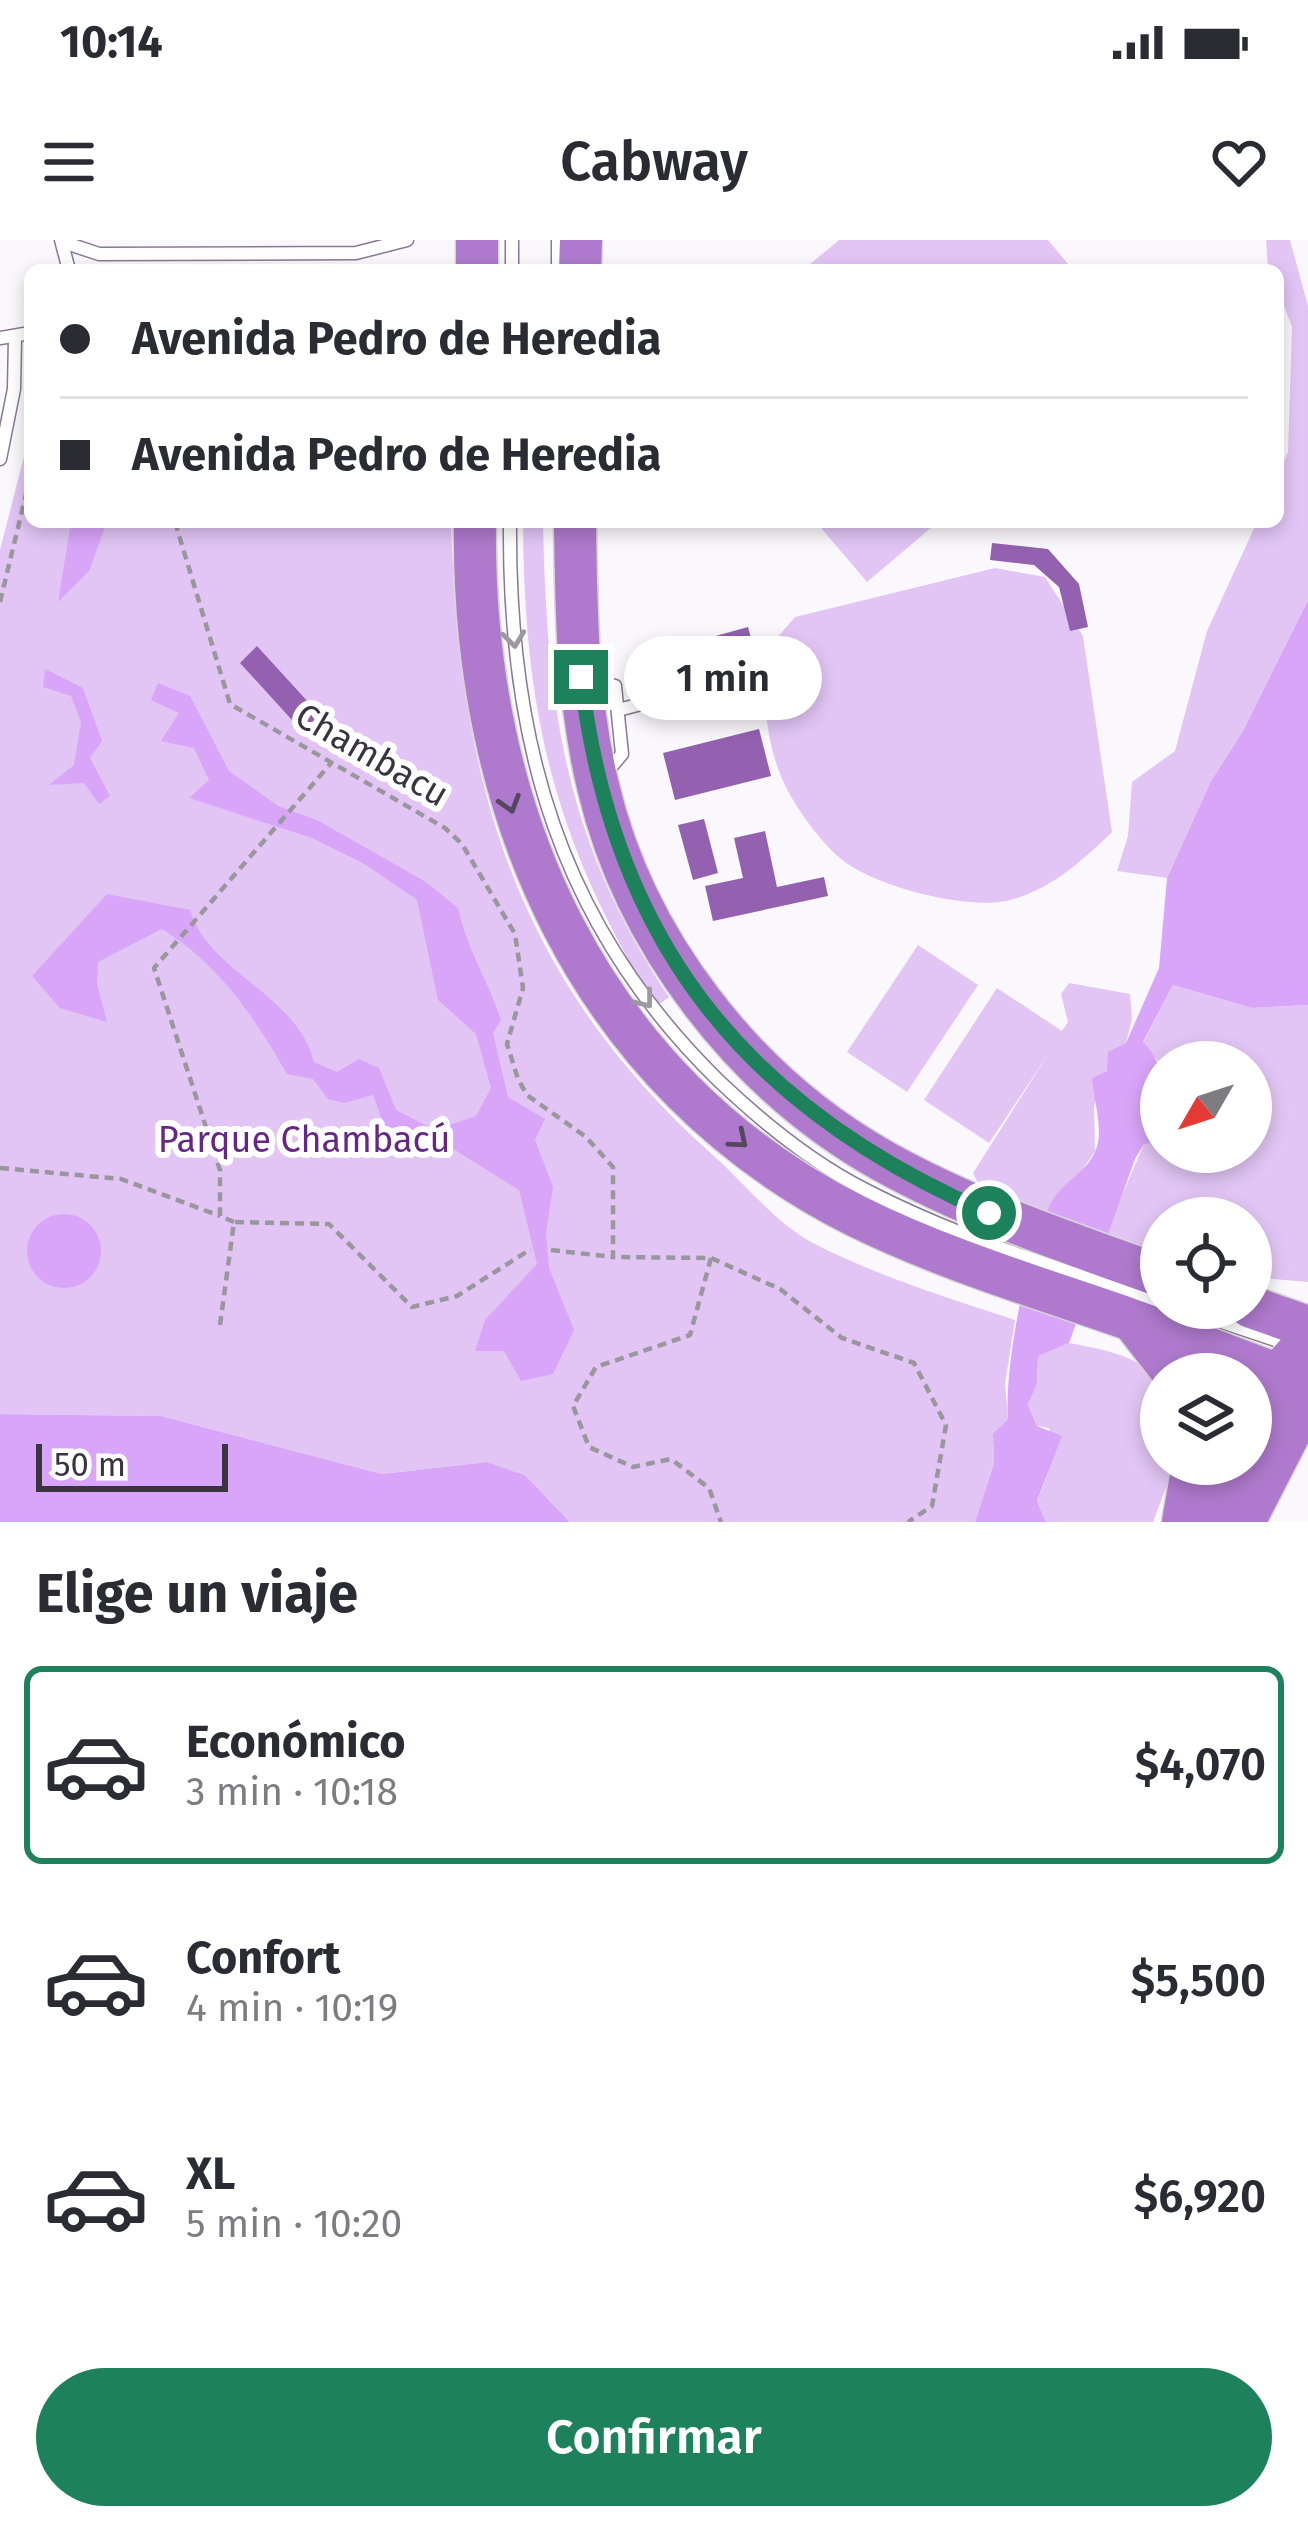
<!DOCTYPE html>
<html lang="es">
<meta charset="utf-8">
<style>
:root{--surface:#fff;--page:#f7f7f7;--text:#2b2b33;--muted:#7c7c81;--line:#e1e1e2;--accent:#1d825b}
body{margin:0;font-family:"Fira Sans",sans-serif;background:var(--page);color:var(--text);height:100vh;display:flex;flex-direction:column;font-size:45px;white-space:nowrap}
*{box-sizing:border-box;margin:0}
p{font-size:39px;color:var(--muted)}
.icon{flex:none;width:66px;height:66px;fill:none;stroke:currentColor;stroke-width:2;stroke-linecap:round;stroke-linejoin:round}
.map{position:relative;height:1282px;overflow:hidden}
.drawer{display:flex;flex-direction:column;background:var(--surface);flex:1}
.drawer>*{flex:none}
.hud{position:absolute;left:24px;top:24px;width:1260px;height:264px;border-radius:18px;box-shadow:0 6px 18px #0003;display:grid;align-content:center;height:264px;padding:0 36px;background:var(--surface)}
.needle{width:78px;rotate:231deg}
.fabs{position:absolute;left:1140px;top:801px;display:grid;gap:24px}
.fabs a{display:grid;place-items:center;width:132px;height:132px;border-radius:50%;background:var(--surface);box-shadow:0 6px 18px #0003;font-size:60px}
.scale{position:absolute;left:36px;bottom:30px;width:192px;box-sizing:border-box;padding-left:12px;border:6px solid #3a343e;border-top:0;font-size:33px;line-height:42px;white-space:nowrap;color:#3a343e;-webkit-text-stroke:9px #fff;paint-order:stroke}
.end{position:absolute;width:54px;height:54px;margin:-27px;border:15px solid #1d825b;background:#fff;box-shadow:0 0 0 6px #fff}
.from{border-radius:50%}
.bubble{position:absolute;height:84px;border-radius:42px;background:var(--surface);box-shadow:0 6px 18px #0003;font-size:39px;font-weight:600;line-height:84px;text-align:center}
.hud b{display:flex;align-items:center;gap:42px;height:114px;font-size:45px}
.hud b+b{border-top:3px solid var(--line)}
.hud i{width:30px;height:30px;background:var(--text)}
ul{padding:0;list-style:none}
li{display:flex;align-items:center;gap:36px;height:198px;margin:0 24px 18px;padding:0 12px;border:6px solid transparent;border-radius:18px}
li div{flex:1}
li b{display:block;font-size:45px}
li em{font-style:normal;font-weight:600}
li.on{border-color:var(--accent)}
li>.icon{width:108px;height:108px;stroke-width:1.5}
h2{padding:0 36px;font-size:54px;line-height:144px}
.button{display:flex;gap:24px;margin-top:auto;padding:24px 36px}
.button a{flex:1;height:138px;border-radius:72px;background:var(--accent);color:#fff;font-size:48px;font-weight:600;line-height:138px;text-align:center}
.status{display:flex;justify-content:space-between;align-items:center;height:84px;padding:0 60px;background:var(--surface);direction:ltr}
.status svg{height:33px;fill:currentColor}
header{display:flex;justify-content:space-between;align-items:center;height:156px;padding:0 36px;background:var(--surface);font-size:54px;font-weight:600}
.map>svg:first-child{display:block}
.green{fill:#e2c5f5}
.water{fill:#d9a5f9}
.building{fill:#9361af}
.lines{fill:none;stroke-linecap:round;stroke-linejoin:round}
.lane-casing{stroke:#887a91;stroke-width:15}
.highway-casing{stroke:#d8d6d8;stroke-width:45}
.path{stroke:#9a969d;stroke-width:4.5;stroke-dasharray:9 6;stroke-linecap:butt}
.lane{stroke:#fff;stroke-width:12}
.highway{stroke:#af7acd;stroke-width:42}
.oneway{stroke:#9c9a9e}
.oneway2{stroke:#574662}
.route{stroke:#1d825b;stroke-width:15}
.labels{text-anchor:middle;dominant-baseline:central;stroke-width:12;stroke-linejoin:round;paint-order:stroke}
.street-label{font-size:36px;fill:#3a343e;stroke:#fff}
.park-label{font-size:36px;fill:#662686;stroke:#fff}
</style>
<div class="status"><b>10:14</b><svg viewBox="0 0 49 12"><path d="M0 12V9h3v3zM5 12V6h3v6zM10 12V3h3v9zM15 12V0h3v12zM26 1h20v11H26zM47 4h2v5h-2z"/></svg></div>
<header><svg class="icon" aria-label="menu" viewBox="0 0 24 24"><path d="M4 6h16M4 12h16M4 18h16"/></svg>Cabway<svg class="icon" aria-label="heart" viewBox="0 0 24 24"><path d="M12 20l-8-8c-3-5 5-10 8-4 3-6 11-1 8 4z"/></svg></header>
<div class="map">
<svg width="1308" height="1282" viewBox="0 0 1308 1282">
<rect width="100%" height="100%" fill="#fbf8fd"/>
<!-- green -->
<g class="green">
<path d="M839,0H1048L1073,30H803Z"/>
<path d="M1266,0H1290L1308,66V360L1243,491L1211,541L1167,638L1117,631L1128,596L1132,542L1175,511L1207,391L1257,282H1278V235L1288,212L1292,87L1278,50V30L1268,29Z"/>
<path d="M30,193V282H451C459,543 515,740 715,917C745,944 776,983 811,1002C876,1036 946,1057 1015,1080L1005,1144L1008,1179L993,1195L994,1223L975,1282H570L525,1235L487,1222L382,1234L161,1176L0,1174V310Z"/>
<path d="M523,282H543C547,466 564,601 669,757L656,767C555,602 524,476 523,282Z"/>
<path d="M816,282H938L867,342Z"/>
<path d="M995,328L1045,337L1083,396L1112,592C1083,620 1054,647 1014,659C973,672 880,648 845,622C822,605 795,567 783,541C765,501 764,457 763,414L795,377Z"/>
<path d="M918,705L978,745L907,852L847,812Z"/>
<path d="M1069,743L1130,754L1132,779L1126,803L1107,831L1094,866L1095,912L1047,977L980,947L973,933L1049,813L989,903L924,860L997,748L1062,791L1068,782L1061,754Z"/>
<path d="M1173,745L1252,768L1308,765V1042L1251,1037V978H1161V1014L1105,995L1144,904L1161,903V912H1251V822L1161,825L1143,803Z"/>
<path d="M1069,1103C1164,1120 1161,1133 1161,1224H1175L1153,1282H1046L1037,1261C1049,1234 1055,1217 1049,1188L1037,1186L1028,1163L1037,1144L1038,1115Z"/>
</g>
<!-- water -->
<g class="water">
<path d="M71,282H107L89,331L58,362Z"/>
<path d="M1308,360V765L1252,768L1173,745L1143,802C1167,827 1161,844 1153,874L1161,881V903L1144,904L1135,919L1069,1103L1038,1116L1037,1144L1028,1164L1037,1186L1062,1196L1037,1261L1046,1282H975L994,1223L993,1194L1008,1179C1004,1128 1027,1006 1052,961C1062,943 1087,931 1095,912C1105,891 1093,859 1092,838L1107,831L1108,812L1126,803L1159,728L1167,638L1211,541L1243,491Z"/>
<path d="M45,429L83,448L102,501L90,518L110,556L99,564L84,543L49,545L74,525L81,482L71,456L43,447Z"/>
<path d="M158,443L190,456L229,531L278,566L317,580L426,642L458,668C467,710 488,740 501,780L493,793L508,857L545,879L535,900L553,947L546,993L549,1028L574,1090L553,1134L521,1141L504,1111H475L485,1080L537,1024L519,950L447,905L384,885L373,855L344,863L328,859L313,839L287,834C254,777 220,725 162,689L98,722L97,744L107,782L60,768L32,736L107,654L190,670C209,733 297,754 314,822L337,832L359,819L379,828L396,870L435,890L476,876L491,848L476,794L438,760L417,660L363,623L312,598L189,558L209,540L194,508L161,501L179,473L151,460Z"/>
<circle cx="64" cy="1011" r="37"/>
<path d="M0,1174L161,1176L382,1234L487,1222L525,1235L570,1282H0Z"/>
</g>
<!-- building -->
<g class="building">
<path d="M992,303L1048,309L1079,344L1088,387L1070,391L1059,347L1034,325L990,320Z"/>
<path d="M748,387L757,420L721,431L712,397Z"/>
<path d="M257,406L320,475L302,491L240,423Z"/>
<path d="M759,489L771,536L675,560L663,513Z"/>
<path d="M704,579L718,633L693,640L678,585Z"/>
<path d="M765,591L777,647L824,637L828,656L713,681L705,646L743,638L734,598Z"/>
</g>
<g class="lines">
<!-- lane casing -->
<g class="lane-casing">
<g id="lane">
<path d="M61,0L69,30"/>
<path d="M63,2L99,14L356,13L407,0"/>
<path d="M512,30V0"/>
<path d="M558,30V0"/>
<path d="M0,98L30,93"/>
<path d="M0,219L14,149L15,98"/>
<path d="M510,282C508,501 559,685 719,841C762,882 811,922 864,949C958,998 1061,1029 1161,1062"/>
<path d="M591,439L615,446L622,514L606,533"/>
<path d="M618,470L645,463"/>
<path d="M1180,1068L1293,1106"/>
<path d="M1217,1068L1244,1077"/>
</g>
</g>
<!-- highway casing -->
<g class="highway-casing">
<g id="highway">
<path d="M477,30V0"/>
<path d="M580,30L581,0"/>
<path d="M475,282C471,571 588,841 856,976C943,1019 1037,1047 1129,1079C1189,1100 1248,1124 1308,1146"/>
<path d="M575,282C576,369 577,460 598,546C634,700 744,843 883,921C971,970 1066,1002 1161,1036"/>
<path d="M1251,1067L1308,1087"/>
<path d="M1133,1081L1174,1134"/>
<path d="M1251,1194L1278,1135L1308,1100"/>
<path d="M1183,1282L1193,1224"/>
<path d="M1209,1282L1237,1224"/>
<path d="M1244,1282L1308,1157"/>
</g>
</g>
<!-- path -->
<g class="path">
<path d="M175,282L230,464L445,588L462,604L515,694L523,748L507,804L518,839L527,855L586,897L613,927V1017L711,1018L780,1049L842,1098L914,1123L946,1185L932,1266L908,1282"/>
<path d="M0,362L30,238"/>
<path d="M0,928L121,939L220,976"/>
<path d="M234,982L220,976V930L154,728L332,522"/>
<path d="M551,1010L613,1017"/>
<path d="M711,1018L690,1095L596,1127L573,1166L589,1207L633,1227L671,1219L709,1248L721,1282"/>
<path d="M220,1085L234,982L329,984L412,1067L457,1056L531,1009"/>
</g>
<!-- lane -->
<use href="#lane" class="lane"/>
<!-- highway -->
<use href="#highway" class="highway"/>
</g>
<!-- one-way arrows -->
<defs><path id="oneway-chevron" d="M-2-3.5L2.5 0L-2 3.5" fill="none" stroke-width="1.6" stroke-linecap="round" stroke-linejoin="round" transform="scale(3)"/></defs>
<g class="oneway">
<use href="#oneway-chevron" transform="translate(514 399) rotate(83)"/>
<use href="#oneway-chevron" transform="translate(645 760) rotate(52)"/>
</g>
<g class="oneway2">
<use href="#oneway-chevron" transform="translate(510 564) rotate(73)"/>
<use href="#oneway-chevron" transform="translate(739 900) rotate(40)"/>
</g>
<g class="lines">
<!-- route -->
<path class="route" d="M581,437C612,702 746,868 989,973"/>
</g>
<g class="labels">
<!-- street labels -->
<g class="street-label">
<text transform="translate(372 515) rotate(30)">Chambacu</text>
</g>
<!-- park labels -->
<g class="park-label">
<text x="304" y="900">Parque Chambacú</text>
</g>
</g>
</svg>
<div class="fabs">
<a><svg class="needle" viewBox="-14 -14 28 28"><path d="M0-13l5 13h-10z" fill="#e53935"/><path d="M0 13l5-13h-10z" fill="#7c7c81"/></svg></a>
<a><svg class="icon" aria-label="locate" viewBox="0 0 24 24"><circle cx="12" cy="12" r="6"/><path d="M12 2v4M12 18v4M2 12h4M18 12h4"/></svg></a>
<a><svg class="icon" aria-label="layers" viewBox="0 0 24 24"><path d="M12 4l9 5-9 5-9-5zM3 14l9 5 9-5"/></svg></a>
</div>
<div class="scale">50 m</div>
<i class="end from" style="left:989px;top:973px"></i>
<i class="end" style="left:581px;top:437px"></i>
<div class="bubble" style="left:624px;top:396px;width:198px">1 min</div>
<div class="hud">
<b><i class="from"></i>Avenida Pedro de Heredia</b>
<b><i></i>Avenida Pedro de Heredia</b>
</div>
</div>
<section class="drawer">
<h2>Elige un viaje</h2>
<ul>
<li class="on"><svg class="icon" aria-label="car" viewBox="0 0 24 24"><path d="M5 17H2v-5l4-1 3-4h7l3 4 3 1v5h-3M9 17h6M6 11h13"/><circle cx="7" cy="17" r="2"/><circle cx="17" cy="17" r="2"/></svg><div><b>Económico</b><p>3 min · 10:18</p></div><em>$4,070</em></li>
<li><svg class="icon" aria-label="car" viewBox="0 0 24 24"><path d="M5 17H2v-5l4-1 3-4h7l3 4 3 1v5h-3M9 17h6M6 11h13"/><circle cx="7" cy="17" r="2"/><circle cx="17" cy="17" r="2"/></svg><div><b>Confort</b><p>4 min · 10:19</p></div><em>$5,500</em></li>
<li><svg class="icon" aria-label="car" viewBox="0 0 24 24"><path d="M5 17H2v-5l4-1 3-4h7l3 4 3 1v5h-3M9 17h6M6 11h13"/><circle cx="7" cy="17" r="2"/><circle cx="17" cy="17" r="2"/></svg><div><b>XL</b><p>5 min · 10:20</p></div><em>$6,920</em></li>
</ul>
<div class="button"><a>Confirmar</a></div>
</section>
